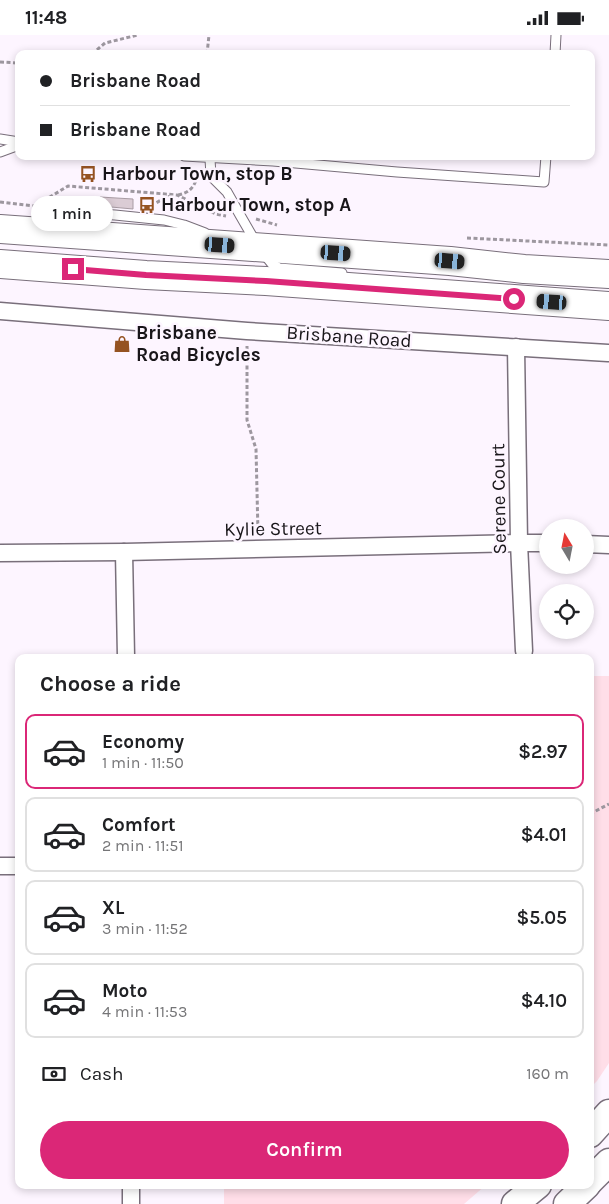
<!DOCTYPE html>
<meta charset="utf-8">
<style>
:root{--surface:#fff;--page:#f2f2f2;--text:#202124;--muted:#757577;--line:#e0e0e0;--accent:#db2777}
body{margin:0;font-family:Karla,sans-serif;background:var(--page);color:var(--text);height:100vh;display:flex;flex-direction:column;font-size:19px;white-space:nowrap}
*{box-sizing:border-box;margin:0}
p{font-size:16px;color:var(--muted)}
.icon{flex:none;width:28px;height:28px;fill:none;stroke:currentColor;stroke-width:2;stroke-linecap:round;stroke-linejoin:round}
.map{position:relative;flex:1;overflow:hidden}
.details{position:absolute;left:15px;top:619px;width:579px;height:535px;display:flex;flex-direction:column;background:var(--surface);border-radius:10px;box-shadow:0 2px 8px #0003}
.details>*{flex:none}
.banner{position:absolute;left:15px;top:15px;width:580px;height:110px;border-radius:10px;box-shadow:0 2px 8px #0003;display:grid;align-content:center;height:110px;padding:0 25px;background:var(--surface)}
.needle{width:32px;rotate:350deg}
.fabs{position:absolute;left:539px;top:484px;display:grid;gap:10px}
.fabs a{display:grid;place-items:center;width:55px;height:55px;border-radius:50%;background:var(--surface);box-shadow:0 2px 8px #0003;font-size:25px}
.end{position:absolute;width:22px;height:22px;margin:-11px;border:6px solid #db2777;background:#fff;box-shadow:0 0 0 2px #fff}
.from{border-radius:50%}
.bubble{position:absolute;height:35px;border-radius:18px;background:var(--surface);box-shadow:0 2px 8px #0003;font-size:16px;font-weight:600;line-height:35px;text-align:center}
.car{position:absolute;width:15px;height:30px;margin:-15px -8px;border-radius:6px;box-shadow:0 0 4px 1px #0007;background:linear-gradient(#222 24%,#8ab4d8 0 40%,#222 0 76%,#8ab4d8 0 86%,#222 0)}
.banner b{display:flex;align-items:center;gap:18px;height:48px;font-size:19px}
.banner b+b{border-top:1px solid var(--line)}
.banner i{width:12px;height:12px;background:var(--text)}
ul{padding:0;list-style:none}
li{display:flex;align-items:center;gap:15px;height:75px;margin:0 10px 8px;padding:0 15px;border:2px solid var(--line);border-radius:10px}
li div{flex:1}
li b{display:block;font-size:19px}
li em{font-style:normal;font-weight:600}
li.on{border-color:var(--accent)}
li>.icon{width:45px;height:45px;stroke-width:1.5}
h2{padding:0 25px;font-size:22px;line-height:60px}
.pay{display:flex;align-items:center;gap:12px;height:55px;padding:0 25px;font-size:19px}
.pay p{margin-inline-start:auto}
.button{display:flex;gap:10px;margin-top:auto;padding:10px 25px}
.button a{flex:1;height:58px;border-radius:30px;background:var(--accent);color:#fff;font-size:20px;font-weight:600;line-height:58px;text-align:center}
.status{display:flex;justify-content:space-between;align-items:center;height:35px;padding:0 25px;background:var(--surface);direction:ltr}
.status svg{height:14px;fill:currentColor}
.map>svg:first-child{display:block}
.green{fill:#ffdee8}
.building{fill:#dbccd5;stroke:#a99ca4}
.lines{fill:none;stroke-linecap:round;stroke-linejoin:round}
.service-casing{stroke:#796f7b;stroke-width:11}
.minor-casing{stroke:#796f7b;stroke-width:19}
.primary-casing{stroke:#796f7b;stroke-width:29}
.trunk-casing{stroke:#796f7b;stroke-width:30}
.path{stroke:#9d979f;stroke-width:3;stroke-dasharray:4 2.5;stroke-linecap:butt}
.service{stroke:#fff;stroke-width:9}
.minor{stroke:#fff;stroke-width:16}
.primary{stroke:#fff;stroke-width:26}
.trunk{stroke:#fff;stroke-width:28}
.route{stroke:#db2777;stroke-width:6}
.labels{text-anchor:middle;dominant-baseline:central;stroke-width:5;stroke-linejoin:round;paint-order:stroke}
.poi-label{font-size:19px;font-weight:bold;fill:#181519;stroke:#fdf5ff;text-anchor:start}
.street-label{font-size:19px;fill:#181519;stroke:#fdf5ff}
</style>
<div class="status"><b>11:48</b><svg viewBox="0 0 49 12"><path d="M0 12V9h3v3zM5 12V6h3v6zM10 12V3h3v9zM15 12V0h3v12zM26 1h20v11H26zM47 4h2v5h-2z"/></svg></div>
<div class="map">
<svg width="609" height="1169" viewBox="0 0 609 1169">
<rect width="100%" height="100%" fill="#fdf5ff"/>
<!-- green -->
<g class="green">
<path d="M590,641H609V1028L597,1046L590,1053Z"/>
<path d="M224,1150H486L464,1169H224Z"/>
</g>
<!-- building -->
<path class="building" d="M100,162L133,164V174L100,171Z"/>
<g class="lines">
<!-- service casing -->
<g class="service-casing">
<g id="service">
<path d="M555,19L556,0"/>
<path d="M0,104L19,107"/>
<path d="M0,117L19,110"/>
<path d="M184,121L273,126L397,137L544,147L546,121"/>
<path d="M210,124L211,141L227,157L240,180L255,206"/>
<path d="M54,188L80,180L100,179L115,180L164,185L184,190L205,198"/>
<path d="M264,219L272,229L279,233L342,238"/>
</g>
</g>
<!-- minor casing -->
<g class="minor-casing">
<g id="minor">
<path d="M0,276L247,296L608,318"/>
<path d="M516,312L519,508L524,616"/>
<path d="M585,509L609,510"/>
<path d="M124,517L126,622"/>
<path d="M0,518L124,517L519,508H548"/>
<path d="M0,831H19"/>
<path d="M131,1150V1169"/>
</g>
</g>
<!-- primary casing -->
<g class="primary-casing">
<g id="primary">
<path d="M590,1099L609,1078"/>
<path d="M590,1146L609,1127"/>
<path d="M515,1169L538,1150"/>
<path d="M567,1169L587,1150"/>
</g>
</g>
<!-- trunk casing -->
<g class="trunk-casing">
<g id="trunk">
<path d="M0,194L450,226L524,234L609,239"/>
<path d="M0,229L146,240L266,246L609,271"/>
</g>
</g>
<!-- path -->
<g class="path">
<path d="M92,19L105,8L138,0"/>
<path d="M207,19L209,0"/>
<path d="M0,27L19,28"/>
<path d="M178,160C189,158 195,152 197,141"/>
<path d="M0,167L35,171L68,151L177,160L216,179L226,181"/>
<path d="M151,171L166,162L172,161"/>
<path d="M256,184L277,190"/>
<path d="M467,203L609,210"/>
<path d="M247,311V385L256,414L258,498"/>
<path d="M590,779L609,769"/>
</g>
<!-- service -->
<use href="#service" class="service"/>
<!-- minor -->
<use href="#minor" class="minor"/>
<!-- primary -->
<use href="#primary" class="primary"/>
<!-- trunk -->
<use href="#trunk" class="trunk"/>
</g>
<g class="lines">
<!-- route -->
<path class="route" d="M73,234L146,240L266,246L514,264"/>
</g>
<!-- icons -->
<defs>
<g id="bus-bare" transform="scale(1.35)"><path d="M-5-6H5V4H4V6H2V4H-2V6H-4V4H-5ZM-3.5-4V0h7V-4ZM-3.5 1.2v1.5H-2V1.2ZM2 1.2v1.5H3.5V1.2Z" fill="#955322" stroke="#fdf5ff" stroke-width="2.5" paint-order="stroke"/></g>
<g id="shop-bare" transform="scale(1.35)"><path d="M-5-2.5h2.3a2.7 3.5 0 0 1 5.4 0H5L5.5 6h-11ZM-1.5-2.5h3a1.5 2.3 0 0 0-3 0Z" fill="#955322" stroke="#fdf5ff" stroke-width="2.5" paint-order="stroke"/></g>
</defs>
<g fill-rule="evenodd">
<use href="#bus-bare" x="88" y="139"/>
<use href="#bus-bare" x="147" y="170"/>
<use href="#shop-bare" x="122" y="309"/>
</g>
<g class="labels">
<!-- poi labels -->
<g class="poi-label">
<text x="102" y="139">Harbour Town, stop B</text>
<text x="161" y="170">Harbour Town, stop A</text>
<text x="136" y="298">Brisbane<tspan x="136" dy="22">Road Bicycles</tspan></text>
</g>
<!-- street labels -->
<g class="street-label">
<text transform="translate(349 302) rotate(4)">Brisbane Road</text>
<text transform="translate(499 464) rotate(-91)">Serene Court</text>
<text transform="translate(273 494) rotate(-1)">Kylie Street</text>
</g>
</g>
</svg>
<div class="fabs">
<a><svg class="needle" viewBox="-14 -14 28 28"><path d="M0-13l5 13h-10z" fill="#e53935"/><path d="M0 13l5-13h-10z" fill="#757577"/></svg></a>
<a><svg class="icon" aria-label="locate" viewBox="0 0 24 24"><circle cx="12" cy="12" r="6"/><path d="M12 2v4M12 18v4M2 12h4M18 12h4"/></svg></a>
</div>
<i class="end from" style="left:514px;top:264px"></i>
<i class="end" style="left:73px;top:234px"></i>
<div class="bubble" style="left:31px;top:161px;width:82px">1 min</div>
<i class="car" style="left:220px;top:210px;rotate:94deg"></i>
<i class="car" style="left:336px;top:218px;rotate:94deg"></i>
<i class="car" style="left:450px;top:226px;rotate:95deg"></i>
<i class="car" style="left:552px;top:267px;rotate:274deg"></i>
<div class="banner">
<b><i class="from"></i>Brisbane Road</b>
<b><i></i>Brisbane Road</b>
</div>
<section class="details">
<h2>Choose a ride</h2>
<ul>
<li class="on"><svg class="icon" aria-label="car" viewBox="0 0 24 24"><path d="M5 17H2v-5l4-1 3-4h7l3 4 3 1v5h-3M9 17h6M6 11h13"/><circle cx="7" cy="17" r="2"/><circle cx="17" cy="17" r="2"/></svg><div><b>Economy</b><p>1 min · 11:50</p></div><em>$2.97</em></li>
<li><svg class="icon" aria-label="car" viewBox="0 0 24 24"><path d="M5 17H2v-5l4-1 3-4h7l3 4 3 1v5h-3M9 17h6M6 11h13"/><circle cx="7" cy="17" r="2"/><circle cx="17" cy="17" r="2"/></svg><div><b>Comfort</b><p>2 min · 11:51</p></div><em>$4.01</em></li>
<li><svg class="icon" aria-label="car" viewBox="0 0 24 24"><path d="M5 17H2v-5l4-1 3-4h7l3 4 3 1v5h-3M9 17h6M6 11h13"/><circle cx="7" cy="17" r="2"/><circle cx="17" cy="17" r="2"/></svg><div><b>XL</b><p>3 min · 11:52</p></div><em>$5.05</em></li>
<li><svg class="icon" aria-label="car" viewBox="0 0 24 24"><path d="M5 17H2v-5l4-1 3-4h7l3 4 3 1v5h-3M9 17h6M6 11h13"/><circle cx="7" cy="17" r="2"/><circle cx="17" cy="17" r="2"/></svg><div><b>Moto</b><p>4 min · 11:53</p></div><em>$4.10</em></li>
</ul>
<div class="pay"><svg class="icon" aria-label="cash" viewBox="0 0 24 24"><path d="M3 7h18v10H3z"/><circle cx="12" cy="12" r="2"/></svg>Cash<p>160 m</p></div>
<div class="button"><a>Confirm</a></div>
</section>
</div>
